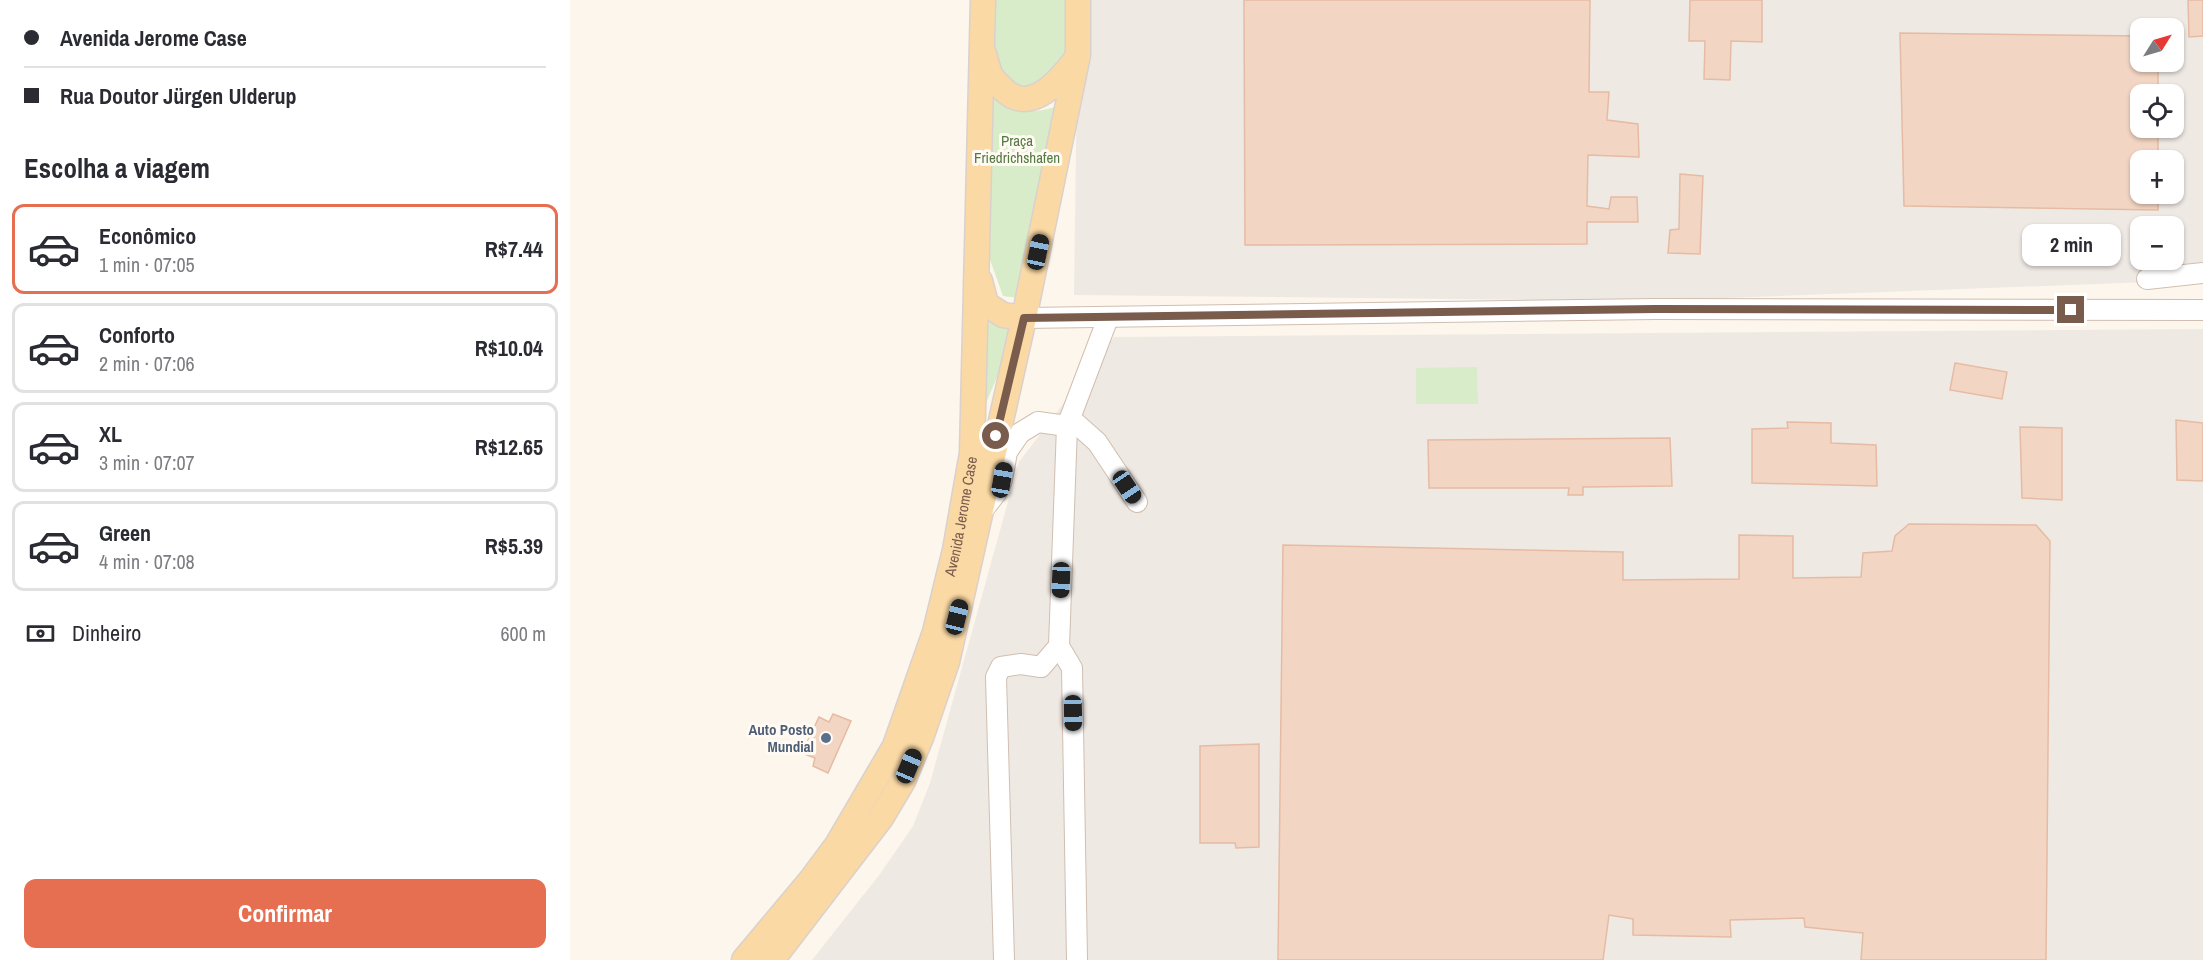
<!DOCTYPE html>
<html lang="pt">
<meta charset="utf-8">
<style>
:root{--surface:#fff;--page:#f2f2f3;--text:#2b2b33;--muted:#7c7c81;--line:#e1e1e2;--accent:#e76f51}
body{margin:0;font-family:"Archivo Narrow",sans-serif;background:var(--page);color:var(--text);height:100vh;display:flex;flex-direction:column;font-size:22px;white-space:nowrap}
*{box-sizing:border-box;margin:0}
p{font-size:20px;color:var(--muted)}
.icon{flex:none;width:33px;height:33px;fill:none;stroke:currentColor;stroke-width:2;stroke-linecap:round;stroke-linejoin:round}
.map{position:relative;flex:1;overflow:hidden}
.sheet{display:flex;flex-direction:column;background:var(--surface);width:570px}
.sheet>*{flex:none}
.banner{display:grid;align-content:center;height:132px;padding:0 24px;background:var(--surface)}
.needle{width:39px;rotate:53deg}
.buttons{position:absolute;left:1560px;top:18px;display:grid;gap:12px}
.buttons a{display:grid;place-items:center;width:54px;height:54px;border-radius:12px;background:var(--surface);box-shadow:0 2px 4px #0004;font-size:30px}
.end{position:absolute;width:27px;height:27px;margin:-14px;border:8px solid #7a5c4d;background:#fff;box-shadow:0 0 0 3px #fff}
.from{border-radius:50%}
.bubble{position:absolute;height:42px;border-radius:12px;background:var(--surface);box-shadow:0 2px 4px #0004;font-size:20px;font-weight:800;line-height:42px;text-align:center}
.car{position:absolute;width:18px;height:36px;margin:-18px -9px;border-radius:8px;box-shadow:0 0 4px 2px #0007;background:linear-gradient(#222 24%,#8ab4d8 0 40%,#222 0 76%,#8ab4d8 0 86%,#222 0)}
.banner b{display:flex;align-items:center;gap:21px;height:57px;font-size:22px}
.banner b+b{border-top:2px solid var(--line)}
.banner i{width:15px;height:15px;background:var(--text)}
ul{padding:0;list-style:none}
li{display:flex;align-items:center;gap:18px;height:90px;margin:0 12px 9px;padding:0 12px;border:3px solid var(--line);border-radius:12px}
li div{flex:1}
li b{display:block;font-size:22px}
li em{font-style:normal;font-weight:800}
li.active{border-color:var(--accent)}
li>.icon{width:54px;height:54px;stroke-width:1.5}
h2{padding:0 24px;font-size:27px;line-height:72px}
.pay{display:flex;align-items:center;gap:15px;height:66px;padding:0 24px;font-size:22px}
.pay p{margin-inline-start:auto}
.cta{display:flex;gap:12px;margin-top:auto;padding:12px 24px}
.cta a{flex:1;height:69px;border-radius:12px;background:var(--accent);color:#fff;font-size:24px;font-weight:800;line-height:69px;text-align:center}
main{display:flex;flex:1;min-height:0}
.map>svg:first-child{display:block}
.industrial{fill:#efe9e4;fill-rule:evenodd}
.green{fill:#d8ecc9}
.building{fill:#f3d5c3;stroke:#e6bba3;stroke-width:1.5}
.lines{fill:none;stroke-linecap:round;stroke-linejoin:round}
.minor-casing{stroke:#d1beb0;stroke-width:22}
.major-casing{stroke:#dad1cd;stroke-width:27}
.minor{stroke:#fff;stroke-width:20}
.major{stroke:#fbd9a5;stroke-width:24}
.route{stroke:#7a5c4d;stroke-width:8}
.service-dot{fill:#5c6f8a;stroke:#fffaf3;stroke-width:2}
.labels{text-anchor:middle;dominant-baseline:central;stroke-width:6;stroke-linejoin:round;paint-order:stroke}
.park-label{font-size:15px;fill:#537a41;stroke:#fffaf3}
.street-label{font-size:15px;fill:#7a5c4d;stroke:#fffaf3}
.service-label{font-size:15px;font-weight:bold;fill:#4e5e75;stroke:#fffaf3;text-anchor:end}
</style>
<main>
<section class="sheet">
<div class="banner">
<b><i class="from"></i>Avenida Jerome Case</b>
<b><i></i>Rua Doutor Jürgen Ulderup</b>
</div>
<h2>Escolha a viagem</h2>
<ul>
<li class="active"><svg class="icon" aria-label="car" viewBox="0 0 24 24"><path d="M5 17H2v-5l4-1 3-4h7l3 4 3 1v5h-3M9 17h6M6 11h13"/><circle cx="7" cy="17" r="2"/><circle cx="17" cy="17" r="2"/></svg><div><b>Econômico</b><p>1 min · 07:05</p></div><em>R$7.44</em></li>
<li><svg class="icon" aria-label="car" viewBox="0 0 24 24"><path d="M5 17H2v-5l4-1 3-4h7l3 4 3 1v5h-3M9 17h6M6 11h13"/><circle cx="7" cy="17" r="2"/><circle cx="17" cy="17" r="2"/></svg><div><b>Conforto</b><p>2 min · 07:06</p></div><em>R$10.04</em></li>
<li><svg class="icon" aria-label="car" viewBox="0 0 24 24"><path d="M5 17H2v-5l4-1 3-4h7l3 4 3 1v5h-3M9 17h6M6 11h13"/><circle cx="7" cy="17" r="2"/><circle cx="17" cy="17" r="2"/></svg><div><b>XL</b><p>3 min · 07:07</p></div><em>R$12.65</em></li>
<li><svg class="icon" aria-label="car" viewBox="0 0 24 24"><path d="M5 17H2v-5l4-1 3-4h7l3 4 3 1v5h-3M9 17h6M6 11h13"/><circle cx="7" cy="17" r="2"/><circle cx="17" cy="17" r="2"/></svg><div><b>Green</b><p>4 min · 07:08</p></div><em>R$5.39</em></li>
</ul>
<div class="pay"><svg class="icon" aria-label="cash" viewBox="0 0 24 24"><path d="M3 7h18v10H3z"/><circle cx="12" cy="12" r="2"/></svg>Dinheiro<p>600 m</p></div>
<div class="cta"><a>Confirmar</a></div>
</section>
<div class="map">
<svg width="1633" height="960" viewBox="0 0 1633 960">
<rect width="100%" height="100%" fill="#fdf6ec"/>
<!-- industrial -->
<g class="industrial">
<path d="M508,0H1633V280L1076,301L504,295ZM1570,28H1604V62H1570ZM1570,94H1604V128H1570ZM1570,160H1604V194H1570ZM1570,226H1604V260H1570Z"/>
<path d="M1633,329V960H242L310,874L343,826L360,783L449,462L544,337Z"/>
</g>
<!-- green -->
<g class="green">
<path d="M425,0H496L495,71L458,91L441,83L420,58Z"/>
<path d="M418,84C437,110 454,116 485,107L448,298L433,296L418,254Z"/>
<path d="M416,313L447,330L416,403Z"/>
<path d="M907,367L908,404H846V368Z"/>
</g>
<!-- building -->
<g class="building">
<path d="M674,0H1020L1019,92H1039L1037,120L1068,124L1069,157L1018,155L1017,206L1039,209L1041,197H1067L1068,222H1017V244L675,245Z"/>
<path d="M1120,0H1192V42L1161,41L1160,80L1134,79L1135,41H1119Z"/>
<path d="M1618,0H1633V36L1619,37Z"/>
<path d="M1330,33L1570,36V62H1588V94H1570V128H1588V160H1570V194H1588V210L1334,206Z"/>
<path d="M1110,174L1133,176L1130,254L1098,253L1100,230L1109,229Z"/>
<path d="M1385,363L1437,372L1432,399L1380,390Z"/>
<path d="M1606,420L1633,423V481L1607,480Z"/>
<path d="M1217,422L1261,423V443L1306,445L1307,486L1182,483V429L1218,428Z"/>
<path d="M1450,427L1492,428V500L1452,498Z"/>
<path d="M1100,438L1102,486L1013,487V495H998L999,488H859L858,440Z"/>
<path d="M1339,524L1466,525L1480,541L1476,960H1291L1293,933L1235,927L1234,918L1160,920L1161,937L1063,935V919L1039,915L1033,960H708L713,545L1053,552V580L1169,579V535L1223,536V578L1291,577L1293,553L1322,551L1325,536Z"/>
<path d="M263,714L281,721L258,773L243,766L245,758L232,753L249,717L259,722Z"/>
<path d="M689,744V847L666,848L665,843H630V746Z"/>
</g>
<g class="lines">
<!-- minor casing -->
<g class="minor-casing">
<g id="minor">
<path d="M1577,279L1633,273"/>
<path d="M454,318L1085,309L1633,310"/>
<path d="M500,418L527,442L567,502"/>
<path d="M413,510L427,492L432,480L437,452L450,433L468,422L497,426"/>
<path d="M434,960L426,677L431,667L451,664L471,667L489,646"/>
<path d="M507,960L502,668L489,646L497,426L538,318"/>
</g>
</g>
<!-- major casing -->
<g class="major-casing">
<g id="major">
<path d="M414,54C416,61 418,70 421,76C424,81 430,86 434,90C461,116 491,79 506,59"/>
<path d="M410,281L416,304L433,315L454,318"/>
<path id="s1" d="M174,960L241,880L267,845L325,746L365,632L385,550L402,453L413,0"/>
<path d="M202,960L311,818L333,781L352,735L377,662L454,318L508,55V0"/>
</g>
</g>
<!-- minor -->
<use href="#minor" class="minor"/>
<!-- major -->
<use href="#major" class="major"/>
</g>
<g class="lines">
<!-- route -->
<path class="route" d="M426,436L454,318L1085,309L1501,310"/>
</g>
<!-- markers -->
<circle class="service-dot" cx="256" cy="738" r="6"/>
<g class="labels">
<!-- park labels -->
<g class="park-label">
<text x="447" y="140">Praça<tspan x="447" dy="17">Friedrichshafen</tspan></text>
</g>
<!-- street labels -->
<g class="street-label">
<text stroke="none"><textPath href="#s1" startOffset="502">Avenida Jerome Case</textPath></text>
</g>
<!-- service labels -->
<g class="service-label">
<text x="244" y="729">Auto Posto<tspan x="244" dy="17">Mundial</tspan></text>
</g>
</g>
</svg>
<div class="buttons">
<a><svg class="needle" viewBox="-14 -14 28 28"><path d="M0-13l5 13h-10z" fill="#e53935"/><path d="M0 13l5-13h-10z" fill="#7c7c81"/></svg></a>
<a><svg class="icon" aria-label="locate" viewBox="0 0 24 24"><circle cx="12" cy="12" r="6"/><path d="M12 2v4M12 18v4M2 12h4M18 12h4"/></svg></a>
<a>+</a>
<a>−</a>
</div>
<i class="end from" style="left:426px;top:436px"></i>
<i class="end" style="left:1501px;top:310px"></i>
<div class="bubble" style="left:1452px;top:224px;width:99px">2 min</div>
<i class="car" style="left:468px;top:252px;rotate:12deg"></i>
<i class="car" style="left:432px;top:480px;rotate:10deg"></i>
<i class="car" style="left:557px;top:487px;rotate:146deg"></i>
<i class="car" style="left:491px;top:580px;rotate:182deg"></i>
<i class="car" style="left:387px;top:617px;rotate:14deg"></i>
<i class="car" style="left:503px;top:713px;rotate:179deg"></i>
<i class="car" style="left:339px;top:766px;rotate:23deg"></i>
</div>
</main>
